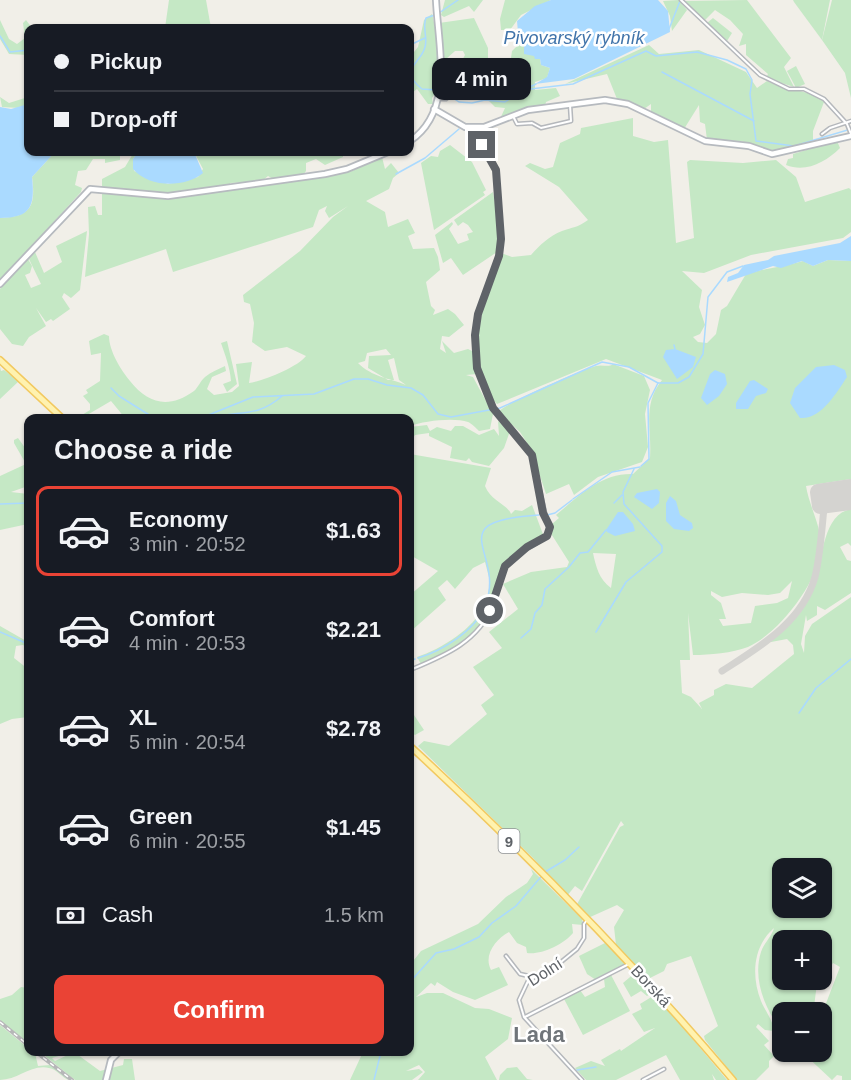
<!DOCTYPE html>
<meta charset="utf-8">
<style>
:root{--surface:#171b24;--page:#242831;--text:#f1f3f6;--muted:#9ea1a6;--line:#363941;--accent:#ea4335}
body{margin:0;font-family:Arial,sans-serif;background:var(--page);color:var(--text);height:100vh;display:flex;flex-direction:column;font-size:22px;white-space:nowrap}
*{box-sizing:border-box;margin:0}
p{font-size:20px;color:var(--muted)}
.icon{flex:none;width:33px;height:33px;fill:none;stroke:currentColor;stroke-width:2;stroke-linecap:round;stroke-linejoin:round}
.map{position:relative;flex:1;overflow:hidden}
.drawer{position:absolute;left:24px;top:414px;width:390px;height:642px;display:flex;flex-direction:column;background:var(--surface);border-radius:12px;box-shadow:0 2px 4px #0004}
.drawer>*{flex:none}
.banner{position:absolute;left:24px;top:24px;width:390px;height:132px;border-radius:12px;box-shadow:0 2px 4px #0004;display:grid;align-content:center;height:132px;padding:0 30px;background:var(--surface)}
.buttons{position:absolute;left:772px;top:858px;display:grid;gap:12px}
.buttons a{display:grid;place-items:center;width:60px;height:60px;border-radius:12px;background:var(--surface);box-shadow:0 2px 4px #0004;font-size:30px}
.end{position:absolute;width:27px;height:27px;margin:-14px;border:8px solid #5f6368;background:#fff;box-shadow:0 0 0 3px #fff}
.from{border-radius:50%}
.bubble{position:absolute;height:42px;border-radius:12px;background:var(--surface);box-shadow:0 2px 4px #0004;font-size:20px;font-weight:600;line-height:42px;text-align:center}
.banner b{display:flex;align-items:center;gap:21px;height:57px;font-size:22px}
.banner b+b{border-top:2px solid var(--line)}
.banner i{width:15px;height:15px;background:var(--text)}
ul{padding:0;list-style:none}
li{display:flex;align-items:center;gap:18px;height:90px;margin:0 12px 9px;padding:0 18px;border:3px solid transparent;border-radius:12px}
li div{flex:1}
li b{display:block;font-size:22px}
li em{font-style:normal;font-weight:600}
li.active{border-color:var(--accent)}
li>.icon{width:54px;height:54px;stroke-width:1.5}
h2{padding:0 30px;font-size:27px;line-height:72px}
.pay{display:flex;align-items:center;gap:15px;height:66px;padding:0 30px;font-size:22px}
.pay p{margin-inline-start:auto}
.cta{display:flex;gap:12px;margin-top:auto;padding:12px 30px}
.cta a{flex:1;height:69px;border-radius:12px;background:var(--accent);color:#fff;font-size:24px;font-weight:600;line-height:69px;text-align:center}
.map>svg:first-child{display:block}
.green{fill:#c5e8c5;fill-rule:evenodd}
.water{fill:#aadaff}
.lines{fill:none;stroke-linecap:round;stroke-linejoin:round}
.stream{stroke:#aadaff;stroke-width:1.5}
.taxiway{stroke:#d4d3d0;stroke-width:7}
.runway{stroke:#d4d3d0;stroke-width:16}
.street-casing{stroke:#b5b8bc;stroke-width:5}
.secondary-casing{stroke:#b6babf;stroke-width:8}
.primary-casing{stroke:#f2c960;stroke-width:8}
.street{stroke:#fff;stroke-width:2}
.secondary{stroke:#fff;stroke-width:4.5}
.primary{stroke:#fff2af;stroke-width:5}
.rail-casing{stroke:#b6b7b8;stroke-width:4}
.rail{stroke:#fff;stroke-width:1.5;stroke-dasharray:4.5;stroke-linecap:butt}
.route{stroke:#5f6368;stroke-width:8}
.labels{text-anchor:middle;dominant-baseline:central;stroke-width:5;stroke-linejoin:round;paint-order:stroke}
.shield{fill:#fff;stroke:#8f9295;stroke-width:1.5}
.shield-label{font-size:15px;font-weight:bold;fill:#5f6368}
.street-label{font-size:16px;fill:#5f6368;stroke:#fff}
.water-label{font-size:18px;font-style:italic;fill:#4174aa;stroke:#fff}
.district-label{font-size:22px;font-weight:bold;fill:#70757a;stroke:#fff}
</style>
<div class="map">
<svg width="851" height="1080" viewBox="0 0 851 1080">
<rect width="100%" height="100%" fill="#f1efe8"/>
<!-- green -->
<g class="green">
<path d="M169,0H206L211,28H165Z"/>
<path d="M445,0H483L474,12L469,6L444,17L441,15Z"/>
<path d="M505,0H551L521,15L510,30H501L500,19Z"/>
<path d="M679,0L687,10L672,31L670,16L663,1Z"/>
<path d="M747,0L791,58L784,67L794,87L766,78L768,74L746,55V44L739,46L743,34L730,20L715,10L705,20L684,1Z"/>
<path d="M793,0H830L822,40L794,2Z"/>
<path d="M832,0H851V98L845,73L822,40Z"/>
<path d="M432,14C437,30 443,86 432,98L433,104H428L417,89L413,92L414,108L410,109V57L418,47L424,20Z"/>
<path d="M474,18L488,48V72L453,73L441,58L439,23ZM455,51H463L465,55L459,66L450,65L446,59Z"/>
<path d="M713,18L732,33L727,41L707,23Z"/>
<path d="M0,20L9,39L17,44L25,38L23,23L26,20L32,28H28V55L9,54L0,39Z"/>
<path d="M519,44L524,45L540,59L541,65L550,68L547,78L535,82V90L556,88L560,96L546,102L545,106L516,111L499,121L505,108L495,107L487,99L488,95L501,91L504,71L509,72L512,51Z"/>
<path d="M649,45L659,54L699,50L746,72L757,88L767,81C785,91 815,90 824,102L813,131V143L774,152L741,141L707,140L705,124L700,122L699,105L684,129L651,114V104L644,109L617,99L607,74L565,84Z"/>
<path d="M796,66L805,84L796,88L787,71Z"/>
<path d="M0,97L9,103L28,97V104L19,108L2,107Z"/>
<path d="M633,118V136L654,142L668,140L676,243L694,238L687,162L690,160L743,163L776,160L796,177L805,202L849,188L851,190V232L843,238L751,255L704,273L682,271L702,290L699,307L705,325L700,334L693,337L698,342L707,343L716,334L721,310L727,306L746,274C766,268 783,267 803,261L813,266L828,260L851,261V479L806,486C809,506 823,530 821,549C818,583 778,634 748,647C732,653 710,655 693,655L688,613L690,660H680L682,693L691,697L702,709L699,703L714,695V690L726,684L752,688L794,654L793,645L787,639L771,642L769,639C784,618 806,605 815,580C823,558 823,514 851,509V546L848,543L840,547L847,560L851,561V593L825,610L817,606V615L807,621L806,615L801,644L804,653L805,636L812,624L851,597V1080H842V1076L837,1075L832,1080L802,1052H822V1012H783V1033C766,1011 752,980 761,952C764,943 772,936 774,928C753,946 751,976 761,1001C765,1011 773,1020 774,1031L765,1030L758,1024L756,1027L769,1041L764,1045L774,1056L769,1061V1067L756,1080H737L705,1040L704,1036L718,1026L691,956L667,964L664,971L648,979L644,969L635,966L616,945L614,927L624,910L617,905L588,918L576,906L620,827L624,825L621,821L582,891L575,886L567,896L533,858L418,746L424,741L449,746L487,714L481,705L494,695L473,667L502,648L489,632L518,609L503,584L531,572L567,567L569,562L550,532L552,524L559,518L556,515C580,495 601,473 633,474L650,458C652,428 642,405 662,380L606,359L497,404C458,367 486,297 501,253L512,257L531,255C540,245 549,236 562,231C573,227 577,228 588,220L559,187L525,166L530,163L545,169L553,167L560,143L580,134L581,128ZM593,553L616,554L611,588C599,579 596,567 593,553ZM792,581L788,598L777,603L755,606L751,623L723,626L719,619H726L721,603L711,595V591L722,597L742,593L768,595L780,593ZM783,868H822V908H783ZM783,940H822V980H783ZM833,963L840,967L825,1006L814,1007L817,983L823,982Z"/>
<path d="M837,141L840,148C826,162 806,173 786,165L788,159L793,158V154Z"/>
<path d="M450,145L472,162L486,190L483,192L485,195L434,230L421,163L431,156L438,157L440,151Z"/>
<path d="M55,152H120V160L105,163V159H93L86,170L78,171L75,185L82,188L81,192L0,281V218C31,217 36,206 32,177Z"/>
<path d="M134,152H138L133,159L134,171L168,184L198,177L203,169L194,152H359L343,154V157L325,165L316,159L306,163V171L302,176L275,180L268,176L262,181L230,183L231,190L328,177L352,171L382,157L385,169L391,163L399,173L393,178L389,189L366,201L385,212L388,227L408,219L415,233L408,236L413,249L434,248L438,257L440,270L426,282L431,306L435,310L433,315L448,309L455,314L464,325L449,337L442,336L440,349L446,353L442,341L454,353L468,349L474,352L473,367L477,374L466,375L473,377L493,414L490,429L479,431C476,428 471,423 468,422C454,417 423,421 410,426V418H125L111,401L82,418H77L90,410V404L83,396L88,393L86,390L100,381L101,353L91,355L89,341L104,334L109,336C109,351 121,370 130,381C148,404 169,409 194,391C198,388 200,381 205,377C211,372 219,369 225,366L226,371L212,377L207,389L214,395L232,392L239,386L236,364L252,362L249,383C263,381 298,367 306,356L287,347L265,351L252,342L254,323L250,304L244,302L243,295L300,251L333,217L348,206L329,218L325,211L327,206L319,210L313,227L173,272L166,249L85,277L89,234L88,207L95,206L98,215H102V179L125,167ZM386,349L391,355L369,356L368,368L388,380H394L388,360L394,358L399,380L406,385C389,378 372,377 358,363L365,361L367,353Z"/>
<path d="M493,192L500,233L497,252L463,275L451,258L443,263L435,235L452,222L453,224L449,229L458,244L469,240L467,234L473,232L468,225L463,222L458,226L454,220Z"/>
<path d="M87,231L80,290L71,298L64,293L62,297L70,309L53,321L51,319L46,322L36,308L46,326L29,337L23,346L12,344L0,329V289L28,259L32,266L30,273L25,275L31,288L41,284L29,259L35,252L44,273L62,262L56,246Z"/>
<path d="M227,341L237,384L227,392L223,384L231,381C230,367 225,355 221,343Z"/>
<path d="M613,364L644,376L650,390L645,414L648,447L642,462L598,477L574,495L569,484L546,494L531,449L520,432L498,412C510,401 578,371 596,366C603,364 608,368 613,364Z"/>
<path d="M0,367L1,371L4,370L19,381L0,399Z"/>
<path d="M498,421L510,431L504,448L489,466L472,462L469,458L466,461L450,458L452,447L429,436V433L415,435L410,443V427L427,425L430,431L437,427L451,431L455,426H463L479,435L494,429L499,436Z"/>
<path d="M18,438L28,452V486L11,492L28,494V524L0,530V476L26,464L14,443V440Z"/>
<path d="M410,454L491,468L485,486C491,501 508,505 511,514L515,510L522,511L532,505L544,537L525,548L504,564L491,605L487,604L490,581L485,562L473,568L455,589L447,580L438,588L446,600L410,632V595L438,571L410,555Z"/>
<path d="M484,605L489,608C486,636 444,654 421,664L417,657C441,649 474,629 484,605Z"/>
<path d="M0,626L28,642V648L23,645L16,646L14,658L28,669V717L12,719L0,724Z"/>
<path d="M410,709L424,730L415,735L410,732Z"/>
<path d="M531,869L582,919L583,925L572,924L573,933C563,945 541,955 527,953L526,947L517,943L509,932C496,939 483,955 491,970L499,967L508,985L475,1000L453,992L437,982L435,986L431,983L416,997L427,993H443L475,1008L489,1009L512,1018L508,1039L485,1057L497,1080H418L425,1072L419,1065L406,1071L419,1069L423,1072L412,1080H350L363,1052H390V1057L392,1052H410V965L421,951L478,924L506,897L527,883L533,874Z"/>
<path d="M607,942L627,963L596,980L587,974L579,956Z"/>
<path d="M636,972L655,991L647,996L641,991L631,997L623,983Z"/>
<path d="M611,975L630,1011L583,1035L564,999L580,990L585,997L605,987L604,979Z"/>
<path d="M21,987L28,988V1043L0,1020V999L12,995Z"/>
<path d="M653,996L661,1001L727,1080H716L712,1074L714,1080H680L666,1055L616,1080H586L575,1068L591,1061L605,1066L601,1060L620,1049L621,1051L655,1028L644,1032L632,1014L642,1009L640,1004Z"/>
<path d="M0,1025L28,1048V1052L35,1053L38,1066L50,1065L69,1080C62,1078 57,1069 49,1068C31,1064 18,1080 0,1080Z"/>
<path d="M40,1052H60L62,1055L52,1058L55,1061L74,1052L100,1071L123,1065L124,1059H132L135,1080H75Z"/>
<path d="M517,1067L527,1079L533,1080H499L500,1075L507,1068Z"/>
</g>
<!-- water -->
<g class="water">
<path d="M551,0H658L668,11L670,32L574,79L535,84L547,77L550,68L541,65L540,59H535L534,56L524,54V45L519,44L517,21L535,6Z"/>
<path d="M28,104V152H55L32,177C35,205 32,218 0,218V107L11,109Z"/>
<path d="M138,152H194L203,173C185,188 149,188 133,169V159Z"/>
<path d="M851,236V261L828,260L813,266L802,261L781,268L773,266L727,282L728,277L738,273L744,265L768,260L774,256L840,243Z"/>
<path d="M675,349L696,357L693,367L677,379L663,357L666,350Z"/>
<path d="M834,365L845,370L847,377C837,392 821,420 800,418L790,403L795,388L816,367Z"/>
<path d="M715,370L725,374L727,384L719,396L707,405L701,398L710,374Z"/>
<path d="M754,380L768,389L766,393L756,396L748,409H736V403L750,381Z"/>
<path d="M657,489L660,492L659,503L652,509L634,497L637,493Z"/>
<path d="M670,496L676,501L680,515L692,523L693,528L689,531L674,529L666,521V503Z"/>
<path d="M618,512H623L633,524L635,531L615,536L607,532L606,530Z"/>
</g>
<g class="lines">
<!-- stream -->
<g class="stream">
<path d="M439,13L458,0"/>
<path d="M435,15L426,18C422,28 428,37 425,47C421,64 397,69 422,89L437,90"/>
<path d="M669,29L680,1"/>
<path d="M0,36L10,52L28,50"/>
<path d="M410,45L425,38"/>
<path d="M662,72L754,121"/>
<path d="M441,90L459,102L472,103L485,100L505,102L522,90L573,84L646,51L656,56L697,52L727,60L746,69L752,80L750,94L756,141L794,146L851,129"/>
<path d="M524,90L536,84"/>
<path d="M396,174L425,158L459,129"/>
<path d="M674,345L675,349"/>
<path d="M111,388L119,396L154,418"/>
<path d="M201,418L253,397L314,394L354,379H368L387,385L411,388L423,395L438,414L451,417L500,408L602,362L629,367L658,383H678L689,377L703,354L708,297L727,272L743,266"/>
<path d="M211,418C240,410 257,418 282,396"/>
<path d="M641,466L649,459L648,403L658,383"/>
<path d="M573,499L612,472L640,467"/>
<path d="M614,503L622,495"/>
<path d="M0,504L28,503"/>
<path d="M547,515L555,513L572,500"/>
<path d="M486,603C505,552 438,521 539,515"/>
<path d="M0,632L28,644"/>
<path d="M596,632L626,582L662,552V546L624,504L623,492L634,469"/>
<path d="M521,638L531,629L535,613L542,605L545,589L569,567L580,553L588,552L606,530"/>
<path d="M418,658C442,651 476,630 485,606"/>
<path d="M410,661L415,659"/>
<path d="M799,713L816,688L851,659"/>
<path d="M410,982L436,953L454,949L479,937L492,923L516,906L545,872L565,860L579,847"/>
<path d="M577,1070L596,1067"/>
<path d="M374,1080L381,1052"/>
</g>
<!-- taxiway -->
<path class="taxiway" d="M722,671C758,648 802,623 815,577C821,552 822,524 825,498"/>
<!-- runway -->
<path class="runway" d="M851,487L818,492L820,506L851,502"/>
<!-- street casing -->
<g class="street-casing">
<g id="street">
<path d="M681,0L760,75L789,89H804L824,99L847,124L851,134"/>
<path d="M439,99H446L452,94"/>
<path d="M513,116L517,124L532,123L541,128L571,121L570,105"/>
<path d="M822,134L830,128L851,121"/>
<path d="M410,670C446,655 478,642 494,604C499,591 498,574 506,564C516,551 545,543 549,531L532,455L493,408L477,367L475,335L478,314L499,256L501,230L496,170L479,140L466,128"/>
<path d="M506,956L520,974L533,977"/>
<path d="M525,1017L627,965"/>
<path d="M582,1080L524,1017L519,1000L528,981L561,962L577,949L584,938V924L587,920"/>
<path d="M643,1080L664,1069"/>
</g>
</g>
<!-- secondary casing -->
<g class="secondary-casing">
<g id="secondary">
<path d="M434,109L465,127H484L528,110L605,100L628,104L705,141L749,146L772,154L851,136"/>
<path d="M410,141C455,111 438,45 436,0"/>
<path d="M0,284L90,189L168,196L325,174L347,169L388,152"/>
<path d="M106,1080L111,1060L119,1052"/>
</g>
</g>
<!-- primary casing -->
<g class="primary-casing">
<g id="primary">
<path d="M0,360L62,418"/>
<path d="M410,746C524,851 633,962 733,1080"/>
</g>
</g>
<!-- street -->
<use href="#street" class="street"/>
<!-- secondary -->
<use href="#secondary" class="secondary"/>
<!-- primary -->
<use href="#primary" class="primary"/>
<!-- rail casing -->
<g class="rail-casing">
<g id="rail">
<path d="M0,1022L28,1045"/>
<path d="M36,1052L72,1080"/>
</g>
</g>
<!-- rail -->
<use href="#rail" class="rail"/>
</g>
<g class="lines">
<!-- route -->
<path class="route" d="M482,145L496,170L501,239L499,256L478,314L475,335L477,368L493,408L532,455L543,513L550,527L547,536L527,547L505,566L490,611"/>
</g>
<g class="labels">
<!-- shield labels -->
<rect class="shield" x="498.5" y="829" width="21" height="24" rx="4.5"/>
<g class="shield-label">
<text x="509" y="841">9</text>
</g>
<!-- street labels -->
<g class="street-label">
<text transform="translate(545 972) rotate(-33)">Dolní</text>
<text transform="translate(651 986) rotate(47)">Borská</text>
</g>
<!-- water labels -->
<g class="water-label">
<text x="574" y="38">Pivovarský rybník</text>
</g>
<!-- district labels -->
<g class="district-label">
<text x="539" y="1034">Lada</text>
</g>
</g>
</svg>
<div class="buttons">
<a><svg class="icon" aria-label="layers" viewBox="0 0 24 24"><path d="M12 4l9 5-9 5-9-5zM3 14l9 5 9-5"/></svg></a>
<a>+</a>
<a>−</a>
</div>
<i class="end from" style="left:490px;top:611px"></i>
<i class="end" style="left:482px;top:145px"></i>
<div class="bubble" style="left:432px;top:58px;width:99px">4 min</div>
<div class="banner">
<b><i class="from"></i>Pickup</b>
<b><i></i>Drop-off</b>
</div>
<section class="drawer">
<h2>Choose a ride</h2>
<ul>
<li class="active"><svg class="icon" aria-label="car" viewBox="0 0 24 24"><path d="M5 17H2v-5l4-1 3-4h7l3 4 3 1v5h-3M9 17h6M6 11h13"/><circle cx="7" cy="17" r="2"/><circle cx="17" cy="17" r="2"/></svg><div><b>Economy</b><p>3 min · 20:52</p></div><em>$1.63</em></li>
<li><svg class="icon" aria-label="car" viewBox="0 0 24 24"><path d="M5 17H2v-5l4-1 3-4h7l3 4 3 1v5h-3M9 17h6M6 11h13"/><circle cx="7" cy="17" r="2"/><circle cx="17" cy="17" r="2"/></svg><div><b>Comfort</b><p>4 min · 20:53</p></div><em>$2.21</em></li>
<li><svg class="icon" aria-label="car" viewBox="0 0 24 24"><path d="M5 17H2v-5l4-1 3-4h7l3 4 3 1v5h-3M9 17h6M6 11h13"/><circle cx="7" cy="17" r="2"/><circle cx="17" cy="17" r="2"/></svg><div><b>XL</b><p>5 min · 20:54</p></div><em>$2.78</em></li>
<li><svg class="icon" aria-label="car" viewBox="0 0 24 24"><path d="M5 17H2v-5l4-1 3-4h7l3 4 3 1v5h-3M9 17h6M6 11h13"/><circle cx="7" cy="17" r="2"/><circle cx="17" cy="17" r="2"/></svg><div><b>Green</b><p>6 min · 20:55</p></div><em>$1.45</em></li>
</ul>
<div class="pay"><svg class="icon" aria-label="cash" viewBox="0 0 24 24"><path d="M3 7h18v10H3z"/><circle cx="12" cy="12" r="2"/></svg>Cash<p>1.5 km</p></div>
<div class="cta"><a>Confirm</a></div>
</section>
</div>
